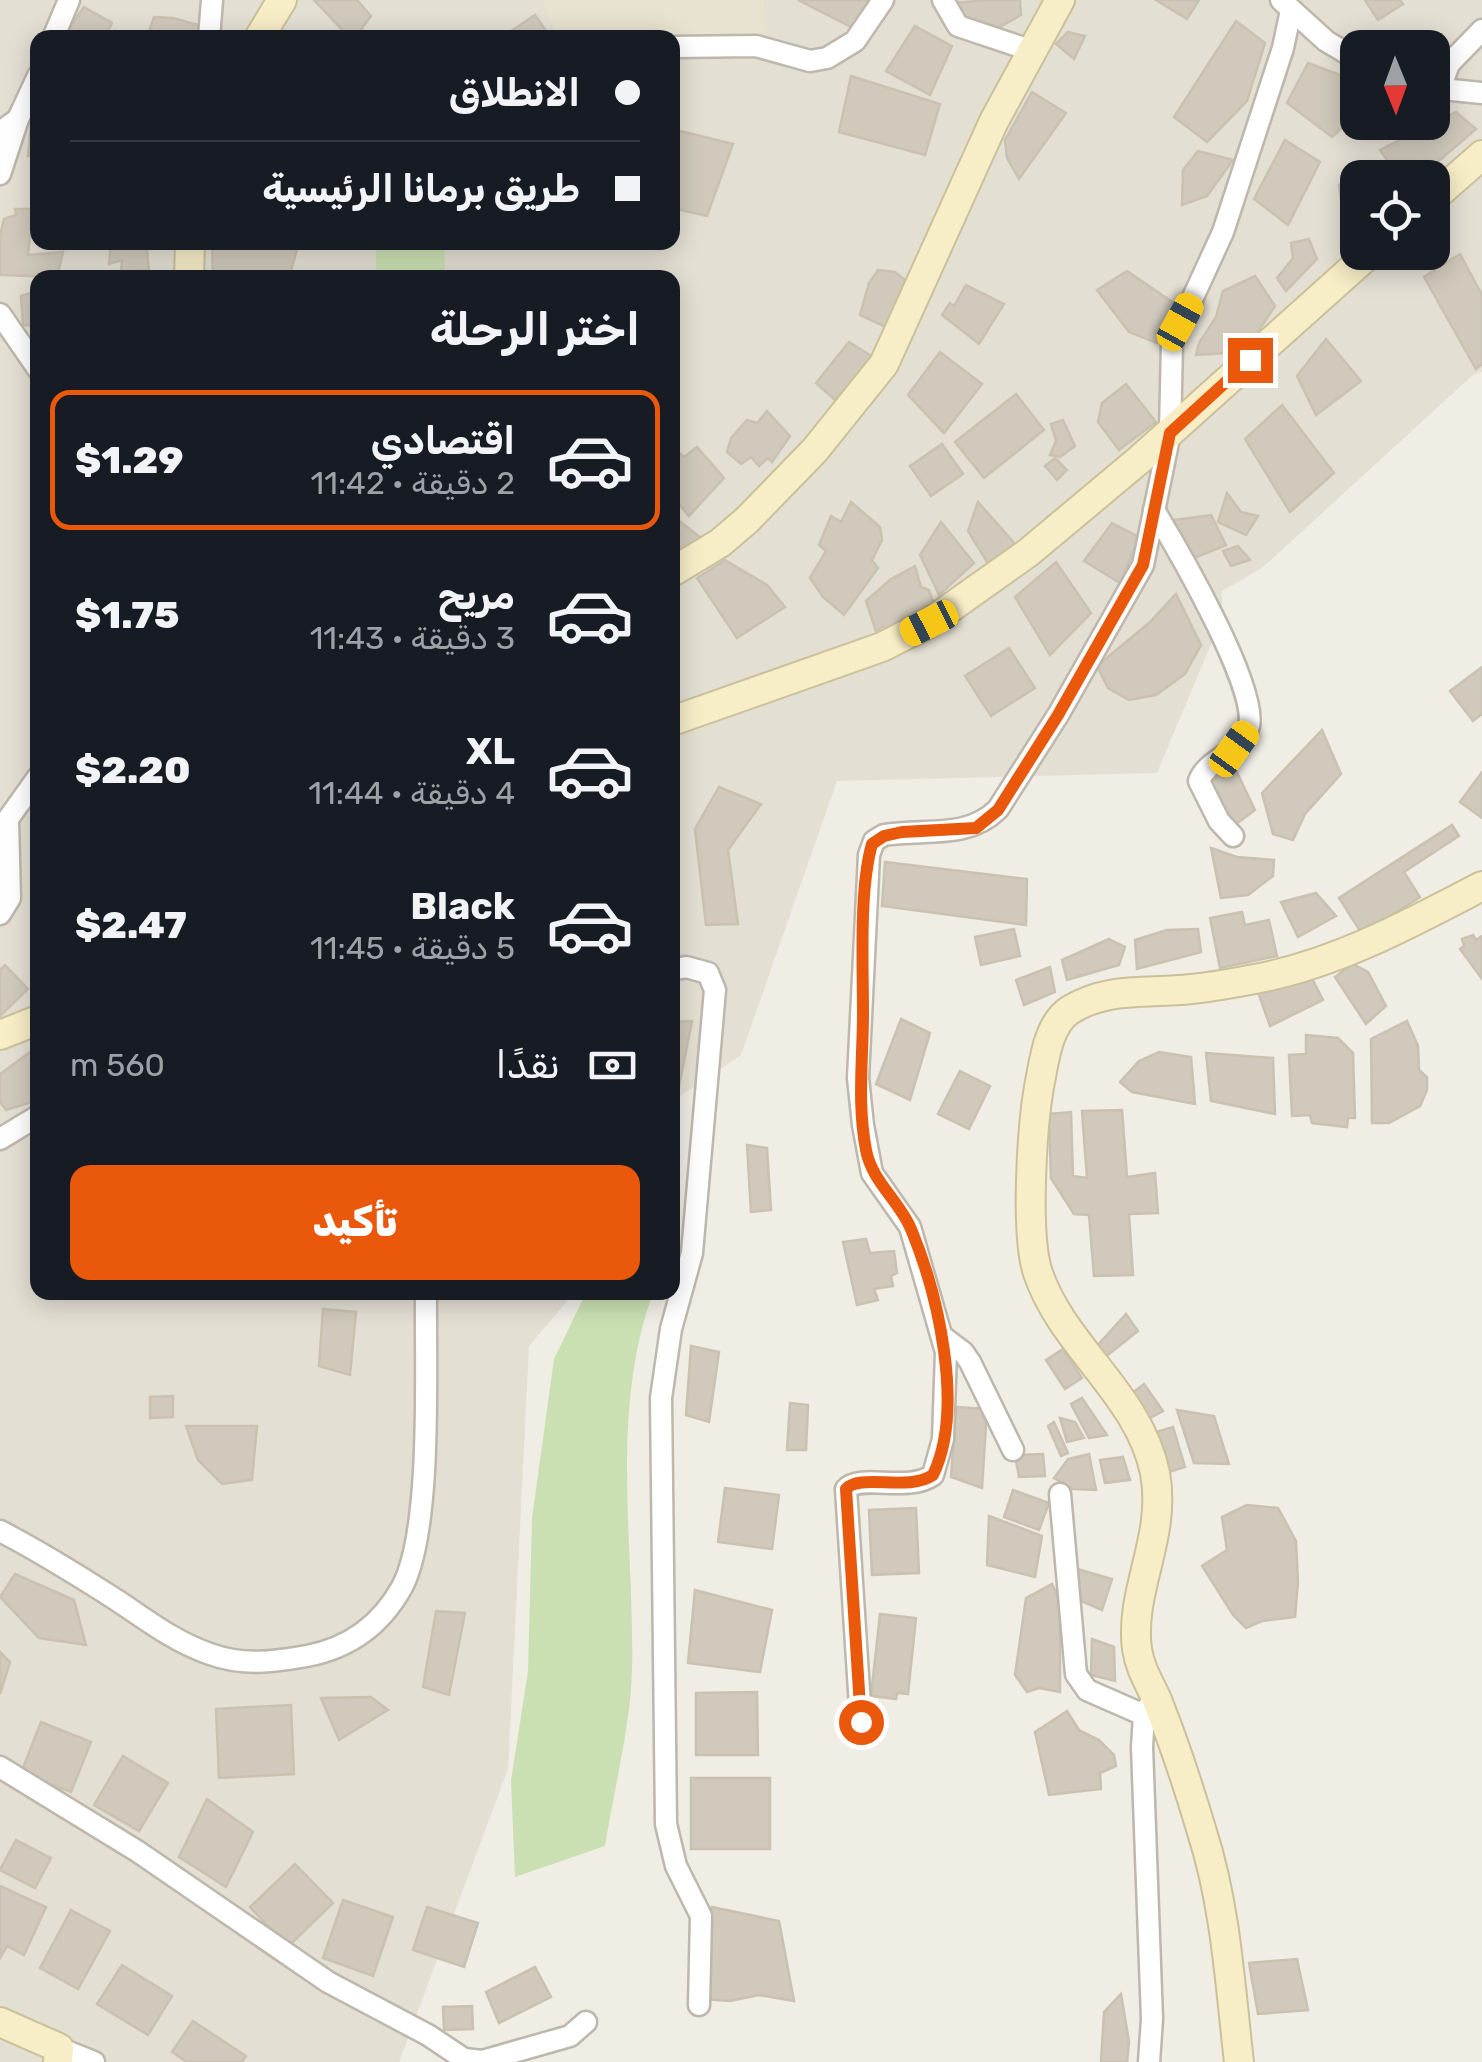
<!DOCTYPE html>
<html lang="ar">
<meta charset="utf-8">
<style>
:root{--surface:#171b24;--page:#242831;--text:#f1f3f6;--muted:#9ea1a6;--line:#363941;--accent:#ea580c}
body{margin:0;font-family:Rubik,Vazirmatn,sans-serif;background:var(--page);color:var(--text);direction:rtl;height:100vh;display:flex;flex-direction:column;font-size:38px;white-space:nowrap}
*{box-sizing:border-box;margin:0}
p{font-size:32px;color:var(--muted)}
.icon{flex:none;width:55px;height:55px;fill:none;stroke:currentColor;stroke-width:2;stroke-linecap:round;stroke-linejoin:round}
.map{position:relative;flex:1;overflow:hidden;direction:ltr}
.details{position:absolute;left:30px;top:270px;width:650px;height:1030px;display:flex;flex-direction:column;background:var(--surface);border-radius:20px;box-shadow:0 5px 25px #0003;direction:rtl}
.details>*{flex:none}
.guide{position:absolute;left:30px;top:30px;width:650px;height:220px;border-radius:20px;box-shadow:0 5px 25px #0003;direction:rtl;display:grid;align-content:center;height:220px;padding:0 40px;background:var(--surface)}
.needle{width:65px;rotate:179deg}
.buttons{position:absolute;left:1340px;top:30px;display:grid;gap:20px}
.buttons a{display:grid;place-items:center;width:110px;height:110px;border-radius:20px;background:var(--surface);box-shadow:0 5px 25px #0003;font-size:50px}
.end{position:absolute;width:45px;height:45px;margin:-22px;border:12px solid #ea580c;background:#fff;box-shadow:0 0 0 5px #fff}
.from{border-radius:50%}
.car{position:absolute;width:30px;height:60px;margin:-30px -15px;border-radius:12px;box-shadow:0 0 8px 2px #0007;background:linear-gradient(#f5c518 24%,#345 0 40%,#f5c518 0 76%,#345 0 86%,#f5c518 0)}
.guide b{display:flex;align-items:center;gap:35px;height:95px;font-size:38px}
.guide b+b{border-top:2px solid var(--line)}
.guide i{width:25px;height:25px;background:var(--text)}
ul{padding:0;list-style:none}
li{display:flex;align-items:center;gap:30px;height:140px;margin:0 20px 15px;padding:0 20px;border:5px solid transparent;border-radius:20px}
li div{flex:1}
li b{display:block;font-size:38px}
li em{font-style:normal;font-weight:800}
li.active{border-color:var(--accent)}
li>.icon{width:90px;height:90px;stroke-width:1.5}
h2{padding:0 40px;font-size:45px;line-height:120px}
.pay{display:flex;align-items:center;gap:25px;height:110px;padding:0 40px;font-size:38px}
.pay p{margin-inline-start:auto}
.button{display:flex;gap:20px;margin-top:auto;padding:20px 40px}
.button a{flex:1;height:115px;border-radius:20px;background:var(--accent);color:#fff;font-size:40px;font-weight:800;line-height:115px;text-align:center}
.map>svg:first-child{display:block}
.residential{fill:#e3dfd3;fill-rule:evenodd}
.education{fill:#e8e2d0}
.green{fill:#cae0b2}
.building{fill:#d0c9bc;stroke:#cac1b0;stroke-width:2.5}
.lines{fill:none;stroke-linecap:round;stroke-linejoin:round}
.street-casing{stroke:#bdb7ac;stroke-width:25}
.secondary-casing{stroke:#cbc099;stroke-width:32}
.street{stroke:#fff;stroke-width:20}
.secondary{stroke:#f7edc7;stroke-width:28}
.route{stroke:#ea580c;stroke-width:12}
</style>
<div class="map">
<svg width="1482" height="2062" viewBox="0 0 1482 2062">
<rect width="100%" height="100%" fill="#f0ede5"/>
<!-- residential -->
<path class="residential" d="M0,0H1482V372L1473,375L1262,568L1222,591V618L1157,773L837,781L741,1055L673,1101L672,278H38V1292L574,1293L529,1346L508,1769L399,2062H0ZM38,38H672V242H38ZM1358,48H1432V122H1358ZM1358,178H1432V252H1358Z"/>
<!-- education -->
<path class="education" d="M542,0H764L765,36L673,43L672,38L558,37Z"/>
<!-- green -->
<g class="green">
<path d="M376,243H444L445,277H376Z"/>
<path d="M586,1293H653C609,1413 635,1547 632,1672C630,1729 614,1789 605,1846L515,1877L511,1781L528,1671L532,1518L554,1359Z"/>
</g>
<!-- building -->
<g class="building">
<path d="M314,0H357L371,16L355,38H350Z"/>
<path d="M798,0H868L855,29Z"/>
<path d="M987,0H1020L1021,15L993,31L971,28L953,3Z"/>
<path d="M1156,0H1199L1187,19Z"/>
<path d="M1365,0H1400L1403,4L1378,20Z"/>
<path d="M84,7L112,23L105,38H62Z"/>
<path d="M535,15L551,38H501Z"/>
<path d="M154,17L173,18L202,26L198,38H147Z"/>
<path d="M1236,21L1265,43L1247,101L1207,142L1174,117Z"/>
<path d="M915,26L952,46L930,95L886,71Z"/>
<path d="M1068,32L1085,36L1074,59L1056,44Z"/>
<path d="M1308,63L1348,78L1358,104V114L1332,137L1287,103Z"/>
<path d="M851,76L940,104L925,155L839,132Z"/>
<path d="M35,82L38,154L28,156Z"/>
<path d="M1032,92L1066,113L1019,179L1007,158L1005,140Z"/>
<path d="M1456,112L1476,129L1419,178H1400L1380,150Z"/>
<path d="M672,129L733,144L707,216L672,208Z"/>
<path d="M1285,140L1320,162L1288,225L1254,199Z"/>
<path d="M1198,151L1233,160L1207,196L1182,205L1183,170Z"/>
<path d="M1367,165L1380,178H1358V224L1345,232L1339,185Z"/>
<path d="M15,209H38V235H30L28,255L63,252L57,277L0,275V236L4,219L16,215Z"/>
<path d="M1309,239L1317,259L1286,291L1277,278L1293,258L1291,243Z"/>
<path d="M111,242H146L149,270L121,273L122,260L109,264Z"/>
<path d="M212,242H299L289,278H213Z"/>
<path d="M1460,254L1482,295V364L1476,369L1424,277Z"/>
<path d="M878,270L895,272L905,280L890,329L860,315L869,283Z"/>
<path d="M1127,271L1178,306L1157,343L1129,332L1097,290Z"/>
<path d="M1255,276L1275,306L1253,339L1229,353L1196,355L1199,343L1216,317L1223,291Z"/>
<path d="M966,285L1004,304L979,344L942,315L950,303L954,306Z"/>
<path d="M38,291V326L23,325L21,296Z"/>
<path d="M1326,339L1361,381L1316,415L1297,376Z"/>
<path d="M849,342L876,359L835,400L816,383Z"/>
<path d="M940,352L982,384L944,433L908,395Z"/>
<path d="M1126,384L1156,422L1119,450L1098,422L1102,403Z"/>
<path d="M1016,394L1044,430L984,478L955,442Z"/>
<path d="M1282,405L1334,473L1290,512L1245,439Z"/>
<path d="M767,411L790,436L772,462L768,458L759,466L751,457L741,464L727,452L731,438L747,420L757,423Z"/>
<path d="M1063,420L1075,446L1060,457L1050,455L1056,441L1051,424Z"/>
<path d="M942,444L963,474L931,496L910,466Z"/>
<path d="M697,447L724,478L689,516L679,504L675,508L672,505V454L677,451L684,457Z"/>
<path d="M1055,458L1067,470L1057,480L1045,466Z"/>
<path d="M1227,493L1241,512L1258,516L1246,535L1218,522Z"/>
<path d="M851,502L880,527L882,540L872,560L878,568L844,615L823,597L810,578L826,551L819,545L831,516L841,522Z"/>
<path d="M978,502L1016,545L989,565L968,531Z"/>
<path d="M1211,515L1226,545L1187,561L1174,520Z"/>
<path d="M674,517L701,538L672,559V518Z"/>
<path d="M941,522L974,563L939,595L920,555Z"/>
<path d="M1112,523L1139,537L1120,583L1084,561Z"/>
<path d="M1238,546L1250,560L1231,566L1223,551Z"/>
<path d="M725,560L767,585L785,607L737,638L697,578Z"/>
<path d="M1056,562L1091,613L1050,655L1015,597Z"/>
<path d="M915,566L921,587L929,590L934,605L887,630L884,626L876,631L866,601L891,579Z"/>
<path d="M1176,594L1201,645L1185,674L1156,695L1129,700L1108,688L1097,666L1150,622Z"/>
<path d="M1009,648L1035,688L991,716L965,676Z"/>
<path d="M1482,667V714L1473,721L1450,691Z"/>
<path d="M1322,730L1341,774L1305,814L1293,840L1273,834L1262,793Z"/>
<path d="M1233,764L1255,810L1232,827L1209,784Z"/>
<path d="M1482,772V818L1460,802Z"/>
<path d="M719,787L761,804L728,850L738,924L706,925L695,829Z"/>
<path d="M1452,825L1459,836L1404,872L1420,897L1362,934L1339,898Z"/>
<path d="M1211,848L1237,857L1274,860L1273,876L1248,895L1221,898Z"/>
<path d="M885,862L1027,879L1026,925L882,906Z"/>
<path d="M1316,893L1336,916L1298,937L1281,902Z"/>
<path d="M1242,912L1245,925L1269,920L1277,956L1220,968L1210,918Z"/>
<path d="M1014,929L1020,956L981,965L975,937Z"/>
<path d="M1198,929L1201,952L1137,969L1135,940L1167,930Z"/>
<path d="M1473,935L1476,940L1482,936V979L1460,949L1464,946L1462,939Z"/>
<path d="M1109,939L1125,947L1119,965L1067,980L1062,960Z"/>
<path d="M1353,964L1368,972L1386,1006L1366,1024L1335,977Z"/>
<path d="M5,965L28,989L0,1016V970Z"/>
<path d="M1050,967L1055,992L1024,1005L1016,980Z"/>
<path d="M1310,975L1323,1000L1270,1026L1258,992Z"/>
<path d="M901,1019L930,1033L910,1100L876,1084Z"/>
<path d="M692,1021L678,1091H672V1022Z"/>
<path d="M1407,1021L1418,1046L1419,1070L1427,1077V1090L1420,1106L1389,1123H1372L1371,1039Z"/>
<path d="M1306,1035L1338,1038L1353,1053L1355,1118H1348L1347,1127L1312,1123L1310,1115L1292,1116L1289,1055L1306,1054Z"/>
<path d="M30,1052L38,1066V1100L6,1110L0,1102V1074Z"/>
<path d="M1159,1052L1191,1057L1195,1104L1132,1092L1120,1082L1139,1061Z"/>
<path d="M1206,1053L1273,1058L1275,1114L1211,1101Z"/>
<path d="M960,1071L990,1086L969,1129L938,1114Z"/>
<path d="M1122,1110L1127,1177L1155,1173L1158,1213L1129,1214L1133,1275L1094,1276L1089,1215L1074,1214L1051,1178L1049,1114L1071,1112L1073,1176L1087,1178L1082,1111Z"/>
<path d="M747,1145L767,1148L771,1210L751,1212Z"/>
<path d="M866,1239L870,1253L894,1251L897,1273L891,1276L893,1286L874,1289L878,1300L857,1305L843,1242Z"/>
<path d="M323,1309L356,1312L350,1375L319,1366Z"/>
<path d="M1126,1314L1138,1331L1104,1358L1096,1347Z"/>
<path d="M691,1346L719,1352L709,1422L686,1415Z"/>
<path d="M1063,1349L1082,1378L1065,1389L1046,1360Z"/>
<path d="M1144,1384L1163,1411L1148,1419L1131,1394Z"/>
<path d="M173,1396V1417L150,1418V1397Z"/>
<path d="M1082,1398L1107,1435L1089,1438L1071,1404Z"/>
<path d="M790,1403L808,1405L806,1450H787Z"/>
<path d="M956,1407L987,1409L982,1488L951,1477Z"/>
<path d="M1177,1410L1214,1416L1229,1464L1194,1463Z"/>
<path d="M1060,1418L1075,1422L1084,1438L1067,1442Z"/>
<path d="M1054,1422L1068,1453L1061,1456L1048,1426Z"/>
<path d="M186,1426H257L252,1480L222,1484L198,1460Z"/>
<path d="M1173,1427L1185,1467L1166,1473L1156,1432Z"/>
<path d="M1043,1454L1045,1476L1019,1477L1015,1455Z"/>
<path d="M1089,1454L1096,1490L1073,1489L1054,1478L1068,1459Z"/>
<path d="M1123,1457L1130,1480L1105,1483L1100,1460Z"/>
<path d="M725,1488L779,1495L772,1549L718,1542Z"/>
<path d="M1013,1490L1049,1503L1039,1530L1004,1517Z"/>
<path d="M1247,1505L1278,1508L1296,1541L1298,1582L1295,1617L1262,1621L1246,1628L1233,1615L1202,1566L1227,1550L1222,1517Z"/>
<path d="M916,1508L919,1573L872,1575L869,1510Z"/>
<path d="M989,1516L1042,1536L1035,1577L987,1565Z"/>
<path d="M1074,1568L1112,1579L1102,1610L1074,1598Z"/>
<path d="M15,1574L74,1600L86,1645L39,1638L0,1597Z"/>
<path d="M1052,1584L1060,1601V1692L1039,1688L1027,1692L1015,1675L1026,1598Z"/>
<path d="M695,1590L772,1610L760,1672L688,1663Z"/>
<path d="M436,1611L465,1613L449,1695L423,1687Z"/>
<path d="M880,1614L916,1618L908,1694L897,1693L896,1699L871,1696Z"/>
<path d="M1092,1639L1114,1647L1115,1681L1091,1675Z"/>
<path d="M0,1652L10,1662L0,1694Z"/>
<path d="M757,1692L758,1755H696V1693Z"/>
<path d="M371,1697L388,1710L339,1740L321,1698Z"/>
<path d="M291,1705L294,1774L219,1778L216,1709Z"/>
<path d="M1067,1711L1079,1730L1099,1740L1114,1755L1116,1766L1100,1773L1101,1789L1049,1795L1035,1732Z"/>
<path d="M41,1722L91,1742L71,1792L21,1773Z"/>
<path d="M123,1756L168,1783L139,1831L94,1805Z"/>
<rect x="691" y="1778" width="79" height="71"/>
<path d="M207,1799L253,1832L226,1887L179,1857Z"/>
<path d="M16,1840L51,1858L35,1888L0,1870Z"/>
<path d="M295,1864L333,1903L288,1947L250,1907Z"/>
<path d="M0,1886L46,1907L24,1955L7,1946L0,1958Z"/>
<path d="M343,1900L393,1917L373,1976L323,1958Z"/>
<path d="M427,1907L478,1923L464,1967L413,1950Z"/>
<path d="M712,1907L779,1921L794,2001L759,1995L730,2001L703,1999Z"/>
<path d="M71,1910L110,1931L78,1989L40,1968Z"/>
<path d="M1297,1959L1308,2010L1258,2014L1249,1963Z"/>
<path d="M122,1965L172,1996L148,2035L97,2004Z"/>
<path d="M535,1967L551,1997L499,2023L486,1992Z"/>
<path d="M1121,1994L1129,2042L1127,2062H1101L1104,2012Z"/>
<path d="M472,2006L473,2029L444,2030L443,2007Z"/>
<path d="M193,2021L246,2056L242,2062H187L172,2052Z"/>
</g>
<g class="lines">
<!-- street casing -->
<g class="street-casing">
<g id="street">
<path d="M943,0L958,26L1030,50"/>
<path d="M1281,0L1326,41L1358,60"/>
<path d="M53,38L69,0"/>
<path d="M209,38L212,0"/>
<path d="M672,47L756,46L810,61L827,58L855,41L883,0"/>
<path d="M1432,88L1482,93"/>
<path d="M1440,89L1449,64L1482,30"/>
<path d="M18,119L38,76"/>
<path d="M0,132L18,119L0,174"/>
<path d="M0,314L38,369"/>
<path d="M1154,510C1177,548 1258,687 1249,726C1243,753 1207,758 1199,781L1219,821L1233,836"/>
<path d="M0,914L10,898L8,819L38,777"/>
<path d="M672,970L686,967L708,973L715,990L692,1253L671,1329L661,1398L666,1824L676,1866L701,1916L699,2005"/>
<path d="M0,1139L38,1116"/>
<path d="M943,1337L963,1352L970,1362L1013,1450"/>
<path d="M1060,1494L1076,1674L1087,1690L1144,1715"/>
<path d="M0,1531C41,1552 79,1576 118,1601C148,1621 175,1642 210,1654C243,1666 273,1662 307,1656C349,1648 381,1625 402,1587C433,1529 425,1363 426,1292"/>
<path d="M861,1722L846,1489C861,1473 908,1493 933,1475L943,1439L946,1352L910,1227L872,1173L863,1125L858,1078L869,855L874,841L884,835C924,828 967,840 998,809L1058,715L1143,565L1170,433L1172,343L1223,232L1283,48L1291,10"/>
<path d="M0,1767L137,1851L328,1982L428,2035L464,2059L482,2061L570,2036L586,2022"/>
<path d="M59,2048L94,2062"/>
<path d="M1149,2062L1152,2019L1142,1747L1144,1715L1155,1695"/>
</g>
</g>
<!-- secondary casing -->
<g class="secondary-casing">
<g id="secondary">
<path d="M259,38L282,0"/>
<path d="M1432,199L1482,155"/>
<path d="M189,278L190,242"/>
<path d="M672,572L720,543L747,520L815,450L884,364L994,121L1060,0"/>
<path d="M672,721L882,647L929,623L1029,552L1139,460L1371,252"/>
<path d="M0,1035L38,1020"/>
<path d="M0,2022L59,2048L58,2062"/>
<path d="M1239,2062C1230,1985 1226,1907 1202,1832C1189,1788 1174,1743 1157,1700C1149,1682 1140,1669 1137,1649C1129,1591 1167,1537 1155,1473C1139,1394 1063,1347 1038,1273C1025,1235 1032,1128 1039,1087C1044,1063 1047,1025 1070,1010C1109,986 1149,994 1191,989C1214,987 1238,982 1260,978C1340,962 1411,923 1482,886"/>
</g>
</g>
<!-- street -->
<use href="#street" class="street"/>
<!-- secondary -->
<use href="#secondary" class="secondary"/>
</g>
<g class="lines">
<!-- route -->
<path class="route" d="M861,1722L846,1489C860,1473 908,1492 933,1475C965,1409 938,1294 911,1229C899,1200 872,1182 866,1150C857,1103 863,1059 863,1013C863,964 859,890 872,844L884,836L902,832L976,828L998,810L1058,715L1143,565L1170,433L1250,360"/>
</g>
</svg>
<div class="buttons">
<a><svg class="needle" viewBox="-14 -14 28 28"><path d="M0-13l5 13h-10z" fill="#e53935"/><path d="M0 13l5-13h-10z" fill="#9ea1a6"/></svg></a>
<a><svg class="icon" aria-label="locate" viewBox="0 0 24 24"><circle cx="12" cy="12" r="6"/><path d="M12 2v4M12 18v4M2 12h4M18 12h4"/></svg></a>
</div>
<i class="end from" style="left:861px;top:1722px"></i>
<i class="end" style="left:1250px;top:360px"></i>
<i class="car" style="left:1180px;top:322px;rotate:29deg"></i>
<i class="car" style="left:929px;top:623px;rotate:243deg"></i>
<i class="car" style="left:1234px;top:749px;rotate:36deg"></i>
<div class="guide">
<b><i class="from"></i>الانطلاق</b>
<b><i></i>طريق برمانا الرئيسية</b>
</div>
<section class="details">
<h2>اختر الرحلة</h2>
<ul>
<li class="active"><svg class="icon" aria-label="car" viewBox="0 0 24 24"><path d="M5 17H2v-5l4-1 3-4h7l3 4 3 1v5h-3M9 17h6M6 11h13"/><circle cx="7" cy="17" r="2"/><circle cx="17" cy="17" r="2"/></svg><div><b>اقتصادي</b><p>2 دقيقة · 11:42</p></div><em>$1.29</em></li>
<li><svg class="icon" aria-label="car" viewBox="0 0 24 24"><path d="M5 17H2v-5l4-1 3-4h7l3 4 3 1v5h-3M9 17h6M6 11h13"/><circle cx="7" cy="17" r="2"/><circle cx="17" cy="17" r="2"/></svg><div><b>مريح</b><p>3 دقيقة · 11:43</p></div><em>$1.75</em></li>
<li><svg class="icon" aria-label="car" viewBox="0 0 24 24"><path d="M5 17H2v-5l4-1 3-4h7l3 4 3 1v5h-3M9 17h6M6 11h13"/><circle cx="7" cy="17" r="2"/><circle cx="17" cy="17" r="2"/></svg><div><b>XL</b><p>4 دقيقة · 11:44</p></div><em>$2.20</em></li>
<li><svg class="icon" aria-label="car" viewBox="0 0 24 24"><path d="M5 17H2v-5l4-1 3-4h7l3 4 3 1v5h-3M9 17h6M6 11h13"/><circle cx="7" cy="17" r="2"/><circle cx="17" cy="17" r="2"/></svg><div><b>Black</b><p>5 دقيقة · 11:45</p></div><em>$2.47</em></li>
</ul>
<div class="pay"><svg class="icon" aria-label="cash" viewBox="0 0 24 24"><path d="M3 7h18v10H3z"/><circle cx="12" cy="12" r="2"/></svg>نقدًا<p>560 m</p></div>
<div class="button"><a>تأكيد</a></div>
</section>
</div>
